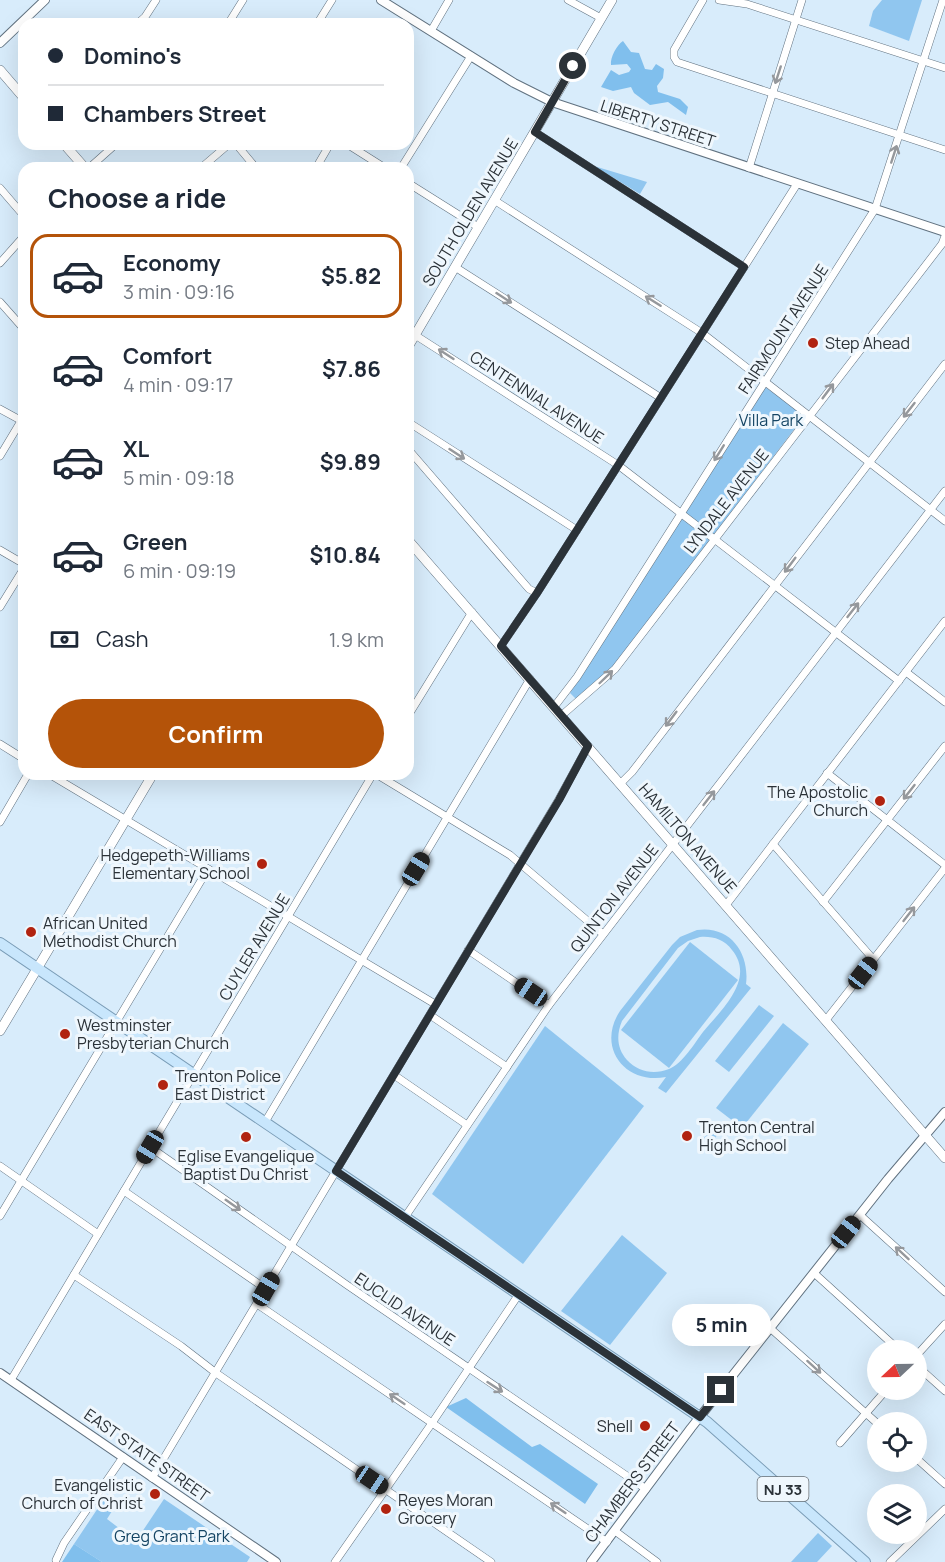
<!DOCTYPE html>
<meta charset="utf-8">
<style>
:root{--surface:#fff;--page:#f2f2f3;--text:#1f2937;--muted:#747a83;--line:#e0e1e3;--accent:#b45309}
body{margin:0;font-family:Manrope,sans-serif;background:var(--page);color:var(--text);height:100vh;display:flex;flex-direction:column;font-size:22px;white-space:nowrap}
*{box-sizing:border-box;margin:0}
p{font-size:20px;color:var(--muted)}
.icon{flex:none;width:33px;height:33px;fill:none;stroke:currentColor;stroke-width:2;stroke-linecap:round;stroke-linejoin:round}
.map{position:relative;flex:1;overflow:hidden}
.side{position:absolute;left:18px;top:162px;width:396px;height:618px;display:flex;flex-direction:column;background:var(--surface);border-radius:18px;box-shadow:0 6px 24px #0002}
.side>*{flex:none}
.guide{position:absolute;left:18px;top:18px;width:396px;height:132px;border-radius:18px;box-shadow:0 6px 24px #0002;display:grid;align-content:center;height:132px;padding:0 30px;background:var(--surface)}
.needle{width:39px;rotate:248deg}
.tools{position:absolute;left:867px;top:1340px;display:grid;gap:12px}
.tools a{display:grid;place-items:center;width:60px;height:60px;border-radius:50%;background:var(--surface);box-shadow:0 6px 24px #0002;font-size:30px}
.end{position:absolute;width:27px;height:27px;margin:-14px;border:8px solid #2b3238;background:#fff;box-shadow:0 0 0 3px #fff}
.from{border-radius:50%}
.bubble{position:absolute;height:42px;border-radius:21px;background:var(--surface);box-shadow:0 6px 24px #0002;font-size:20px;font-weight:700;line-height:42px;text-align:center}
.car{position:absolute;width:18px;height:36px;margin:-18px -9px;border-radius:8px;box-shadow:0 0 4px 2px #0007;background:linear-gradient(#222 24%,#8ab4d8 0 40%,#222 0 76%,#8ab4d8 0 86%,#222 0)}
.guide b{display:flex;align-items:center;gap:21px;height:57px;font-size:22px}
.guide b+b{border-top:2px solid var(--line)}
.guide i{width:15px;height:15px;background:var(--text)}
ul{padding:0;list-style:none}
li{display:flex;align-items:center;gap:18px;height:84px;margin:0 12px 9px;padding:0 18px;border:3px solid transparent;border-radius:18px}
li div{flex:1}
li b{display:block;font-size:22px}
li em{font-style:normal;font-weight:700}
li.active{border-color:var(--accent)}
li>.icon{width:54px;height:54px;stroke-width:1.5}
h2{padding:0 30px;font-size:27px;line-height:72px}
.pay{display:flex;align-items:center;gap:15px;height:66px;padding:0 30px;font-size:22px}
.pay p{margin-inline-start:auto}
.primary-button{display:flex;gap:12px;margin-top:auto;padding:12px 30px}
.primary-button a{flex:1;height:69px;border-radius:36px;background:var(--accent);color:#fff;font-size:24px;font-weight:700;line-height:69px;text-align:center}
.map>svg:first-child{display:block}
.green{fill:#90c6ef;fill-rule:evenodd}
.forest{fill:#80bfed}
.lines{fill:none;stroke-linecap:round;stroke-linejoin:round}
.minor-casing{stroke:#617280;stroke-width:8}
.tertiary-casing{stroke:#617280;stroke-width:10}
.secondary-casing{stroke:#617280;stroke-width:10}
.primary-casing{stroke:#7a9cb6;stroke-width:12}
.minor{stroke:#fff;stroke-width:7}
.tertiary{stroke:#fff;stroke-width:8}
.secondary{stroke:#fff;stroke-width:9}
.primary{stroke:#c8e6fc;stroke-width:10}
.oneway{stroke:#95989c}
.route{stroke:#2b3238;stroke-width:8}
.poi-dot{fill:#b12310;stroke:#eff7fd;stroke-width:2}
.labels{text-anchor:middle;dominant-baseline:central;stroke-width:6;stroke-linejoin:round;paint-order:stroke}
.shield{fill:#eff7fd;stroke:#666d73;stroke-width:1.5}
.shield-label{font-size:15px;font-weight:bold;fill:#2b3238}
.street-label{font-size:16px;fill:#2b3238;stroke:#eff7fd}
.poi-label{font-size:16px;fill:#2b3238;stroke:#eff7fd;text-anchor:start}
.park-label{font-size:16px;fill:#154564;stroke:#eff7fd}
</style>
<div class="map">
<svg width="945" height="1562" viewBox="0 0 945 1562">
<rect width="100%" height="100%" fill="#d8ecfb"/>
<!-- green -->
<g class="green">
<path d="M882,0H922L909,41L869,26L873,11Z"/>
<path d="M594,166L647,182L640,194Z"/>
<path d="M765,387L805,415L610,671L576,699L570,693Z"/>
<path d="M697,930C730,925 750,953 746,984L751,988L666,1093L658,1088L666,1077C625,1085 596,1047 620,1011L672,945L680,937ZM700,937C712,936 724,939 732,950C756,979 721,1010 703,1032C694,1044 683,1063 669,1069C654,1075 638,1072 627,1060C617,1049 616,1035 622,1021L678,948L688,941Z"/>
<path d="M690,942L738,980L669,1068L621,1030Z"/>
<path d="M759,1005L774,1016L729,1072L715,1061Z"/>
<path d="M783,1023L809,1044L742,1128L716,1108Z"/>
<path d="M545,1026L644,1106L523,1264L432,1194Z"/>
<path d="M715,1124L722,1129L711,1143L704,1138Z"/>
<path d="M622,1235L667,1273L610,1345L561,1311Z"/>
<path d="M106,1496L117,1503L107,1519L136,1541L164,1499L250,1557L247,1562H102L74,1544Z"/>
<path d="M818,1533L832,1546L817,1562H791Z"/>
</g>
<!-- forest -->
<g class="forest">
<path d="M623,41L631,52L639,53L645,69L652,70L656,64L664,69L663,78L657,86L658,92L680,99L688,107L686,115L668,102L650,105L634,93L631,87L613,91L601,87L611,70L619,75L629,72L631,69L627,64L611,65C610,57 617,45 623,41Z"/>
<path d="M466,1398L532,1447L540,1444L598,1484L585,1504L446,1407Z"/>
<path d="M74,1544L102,1562H62Z"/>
</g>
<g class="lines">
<!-- minor casing -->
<g class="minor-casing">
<g id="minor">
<path d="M568,0L601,18"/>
<path d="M703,0L674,50V57L677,62L945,150"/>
<path d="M719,0L747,4L945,68"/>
<path d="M137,24L145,17L156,0"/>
<path d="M228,24L243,0"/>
<path d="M317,24L332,0"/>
<path d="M431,31L449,0"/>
<path d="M535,132L744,267"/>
<path d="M236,144L256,168"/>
<path d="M347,144L385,168"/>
<path d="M89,168L116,144"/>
<path d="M201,168L229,144"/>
<path d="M316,168L330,144"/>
<path d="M401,168L471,56"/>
<path d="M749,168L802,0"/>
<path d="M408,183L478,227"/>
<path d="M0,188L24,216"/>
<path d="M494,200L702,333L945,521"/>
<path d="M0,263L24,236"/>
<path d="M455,267L661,398"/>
<path d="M0,302L23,328"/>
<path d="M415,335L618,465L899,681"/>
<path d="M0,409L22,421"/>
<path d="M408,422L577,530"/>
<path d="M408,449L529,589L537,593"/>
<path d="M0,456L24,416"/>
<path d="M0,550L24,564"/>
<path d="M0,607L24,568"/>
<path d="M501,646L537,593L797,184"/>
<path d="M906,672L945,702"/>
<path d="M554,707L577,677L875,209L943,0"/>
<path d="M408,716L472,612"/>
<path d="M561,716L615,669L942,244L945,236"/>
<path d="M0,744L24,759"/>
<path d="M827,773L945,865"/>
<path d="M49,774L435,1004"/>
<path d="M376,774L510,855L603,934"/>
<path d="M621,783L632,772L945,364"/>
<path d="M0,822L28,774"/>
<path d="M773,844L873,959"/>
<path d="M823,902L945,746"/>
<path d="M726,905L945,621"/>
<path d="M468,950L549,1005"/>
<path d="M430,1015L507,1067"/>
<path d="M826,1020L945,868"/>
<path d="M394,1075L467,1125"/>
<path d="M265,1122L530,679"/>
<path d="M150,1147L347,1285L646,1489"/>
<path d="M0,1166L98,1234"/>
<path d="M124,1191L266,1289"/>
<path d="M860,1215L945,1292"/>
<path d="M0,1216L208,869"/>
<path d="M405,1217L549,1005L945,491"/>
<path d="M814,1273L899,1350"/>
<path d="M74,1275L181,1346L216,1373L491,1562"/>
<path d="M257,1304L607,1542"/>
<path d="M770,1328L878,1424"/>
<path d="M916,1356L945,1324"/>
<path d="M916,1365L945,1391"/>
<path d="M11,1380L373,774"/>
<path d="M840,1443L887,1389"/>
<path d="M916,1458L945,1484"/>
<path d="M152,1478L559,799L588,746"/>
<path d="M615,1531L657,1562"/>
<path d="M56,1560L64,1543L123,1457"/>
<path d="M335,1562L432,1423L519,1294"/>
<path d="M890,1562L945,1509"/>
</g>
</g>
<!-- tertiary casing -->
<g class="tertiary-casing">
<g id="tertiary">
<path d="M381,0L514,83L552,102L945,232"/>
<path d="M0,43L45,0"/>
<path d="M0,1373L276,1562"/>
<path d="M591,1562L691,1428L888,1179L945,1112"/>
</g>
</g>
<!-- secondary casing -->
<g class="secondary-casing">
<g id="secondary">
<path d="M0,70L24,98"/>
<path d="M64,144L85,168"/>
<path d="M408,347L612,0"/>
<path d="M408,540L945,1158"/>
<path d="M0,1031L153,774"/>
</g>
</g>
<!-- primary casing -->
<g class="primary-casing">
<path id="primary" d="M0,943L707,1422L865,1562"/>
</g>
<!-- minor -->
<use href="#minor" class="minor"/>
<!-- tertiary -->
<use href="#tertiary" class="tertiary"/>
<!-- secondary -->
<use href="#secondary" class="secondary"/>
<!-- primary -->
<use href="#primary" class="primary"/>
</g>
<!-- one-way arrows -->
<defs><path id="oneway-shaft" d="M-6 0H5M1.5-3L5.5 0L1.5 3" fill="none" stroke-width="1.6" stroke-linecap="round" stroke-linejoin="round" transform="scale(1.5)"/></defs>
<g class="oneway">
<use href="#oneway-shaft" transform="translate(778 75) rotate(108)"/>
<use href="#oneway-shaft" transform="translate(894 154) rotate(-72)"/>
<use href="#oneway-shaft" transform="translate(504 298) rotate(33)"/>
<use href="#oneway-shaft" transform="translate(653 301) rotate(-148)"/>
<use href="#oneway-shaft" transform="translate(446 354) rotate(-147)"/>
<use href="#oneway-shaft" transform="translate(828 391) rotate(-53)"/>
<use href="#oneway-shaft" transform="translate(909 410) rotate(128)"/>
<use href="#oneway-shaft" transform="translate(719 453) rotate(122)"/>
<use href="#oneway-shaft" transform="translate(457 454) rotate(33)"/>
<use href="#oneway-shaft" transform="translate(790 565) rotate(127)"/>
<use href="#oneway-shaft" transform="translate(853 610) rotate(-52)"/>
<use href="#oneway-shaft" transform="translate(606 677) rotate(-44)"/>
<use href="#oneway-shaft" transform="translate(671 719) rotate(127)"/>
<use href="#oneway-shaft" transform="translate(909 792) rotate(128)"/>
<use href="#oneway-shaft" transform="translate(709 798) rotate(-52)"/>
<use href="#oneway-shaft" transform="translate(909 914) rotate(-52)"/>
<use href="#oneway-shaft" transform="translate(233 1205) rotate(35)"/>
<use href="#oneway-shaft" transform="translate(902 1253) rotate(-137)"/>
<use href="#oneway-shaft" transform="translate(814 1367) rotate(42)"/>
<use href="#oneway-shaft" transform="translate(495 1387) rotate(33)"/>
<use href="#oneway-shaft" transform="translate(397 1399) rotate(-146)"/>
<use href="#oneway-shaft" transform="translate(558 1508) rotate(-146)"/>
</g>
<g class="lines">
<!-- route -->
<path class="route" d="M573,66L535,132L744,267L537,593L501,646L588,746L559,800L336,1171L700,1417L721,1390"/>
</g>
<!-- markers -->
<g class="poi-dot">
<circle cx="813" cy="343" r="6"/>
<circle cx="880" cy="801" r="6"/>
<circle cx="262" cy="864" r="6"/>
<circle cx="31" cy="932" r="6"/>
<circle cx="65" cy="1034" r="6"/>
<circle cx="163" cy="1085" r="6"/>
<circle cx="687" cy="1136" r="6"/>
<circle cx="246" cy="1137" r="6"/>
<circle cx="645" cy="1426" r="6"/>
<circle cx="155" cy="1494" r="6"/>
<circle cx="386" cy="1509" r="6"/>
</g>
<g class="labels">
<!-- shield labels -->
<rect class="shield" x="757.5" y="1477" width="51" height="24" rx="4.5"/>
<g class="shield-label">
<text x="783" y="1489">NJ 33</text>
</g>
<!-- street labels -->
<g class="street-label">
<text transform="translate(658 123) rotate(18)">LIBERTY STREET</text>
<text transform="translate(470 212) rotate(-59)">SOUTH OLDEN AVENUE</text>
<text transform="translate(783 329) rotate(-57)">FAIRMOUNT AVENUE</text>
<text transform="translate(537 397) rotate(33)">CENTENNIAL AVENUE</text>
<text transform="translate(726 501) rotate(-52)">LYNDALE AVENUE</text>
<text transform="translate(688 838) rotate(49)">HAMILTON AVENUE</text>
<text transform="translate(614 898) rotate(-52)">QUINTON AVENUE</text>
<text transform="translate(254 947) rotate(-59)">CUYLER AVENUE</text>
<text transform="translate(405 1309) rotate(34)">EUCLID AVENUE</text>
<text transform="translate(147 1455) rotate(35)">EAST STATE STREET</text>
<text transform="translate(632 1482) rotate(-53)">CHAMBERS STREET</text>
</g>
<!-- poi labels -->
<g class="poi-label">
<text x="825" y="343">Step Ahead</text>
<text x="868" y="792" text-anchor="end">The Apostolic<tspan x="868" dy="18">Church</tspan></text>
<text x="250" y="855" text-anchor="end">Hedgepeth-Williams<tspan x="250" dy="18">Elementary School</tspan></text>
<text x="43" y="923">African United<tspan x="43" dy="18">Methodist Church</tspan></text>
<text x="77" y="1025">Westminster<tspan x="77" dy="18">Presbyterian Church</tspan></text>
<text x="175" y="1076">Trenton Police<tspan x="175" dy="18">East District</tspan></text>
<text x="699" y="1127">Trenton Central<tspan x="699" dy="18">High School</tspan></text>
<text x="246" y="1156" text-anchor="middle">Eglise Evangelique<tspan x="246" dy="18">Baptist Du Christ</tspan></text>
<text x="633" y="1426" text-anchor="end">Shell</text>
<text x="143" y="1485" text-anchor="end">Evangelistic<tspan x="143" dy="18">Church of Christ</tspan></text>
<text x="398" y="1500">Reyes Moran<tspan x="398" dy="18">Grocery</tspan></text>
</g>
<!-- park labels -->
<g class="park-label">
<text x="771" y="420">Villa Park</text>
<text x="172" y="1536">Greg Grant Park</text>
</g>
</g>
</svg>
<div class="tools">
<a><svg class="needle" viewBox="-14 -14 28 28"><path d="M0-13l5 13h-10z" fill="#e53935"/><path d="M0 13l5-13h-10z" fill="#747a83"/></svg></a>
<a><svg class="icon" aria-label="locate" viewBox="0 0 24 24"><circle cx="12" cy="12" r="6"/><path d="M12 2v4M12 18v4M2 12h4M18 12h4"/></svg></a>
<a><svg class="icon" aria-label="layers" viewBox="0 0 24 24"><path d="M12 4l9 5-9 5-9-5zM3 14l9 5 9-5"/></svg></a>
</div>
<i class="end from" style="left:573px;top:66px"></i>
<i class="end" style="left:721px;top:1390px"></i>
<div class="bubble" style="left:672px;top:1304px;width:99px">5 min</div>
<i class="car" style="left:416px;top:869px;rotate:31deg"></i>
<i class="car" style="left:863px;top:973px;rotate:38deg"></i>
<i class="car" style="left:531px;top:992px;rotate:304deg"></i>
<i class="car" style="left:150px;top:1147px;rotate:211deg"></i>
<i class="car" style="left:846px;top:1232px;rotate:38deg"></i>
<i class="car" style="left:266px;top:1289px;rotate:30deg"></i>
<i class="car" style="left:372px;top:1480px;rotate:124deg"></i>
<div class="guide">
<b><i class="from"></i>Domino's</b>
<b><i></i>Chambers Street</b>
</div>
<section class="side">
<h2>Choose a ride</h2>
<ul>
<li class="active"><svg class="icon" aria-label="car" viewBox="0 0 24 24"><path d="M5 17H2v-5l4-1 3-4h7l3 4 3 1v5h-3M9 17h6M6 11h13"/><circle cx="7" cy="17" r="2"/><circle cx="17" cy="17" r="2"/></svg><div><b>Economy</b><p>3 min · 09:16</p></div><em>$5.82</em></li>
<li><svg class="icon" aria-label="car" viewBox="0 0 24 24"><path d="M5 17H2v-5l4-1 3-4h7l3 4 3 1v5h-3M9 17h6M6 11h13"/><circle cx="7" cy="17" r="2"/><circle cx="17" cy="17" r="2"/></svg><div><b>Comfort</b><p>4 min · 09:17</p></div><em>$7.86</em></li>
<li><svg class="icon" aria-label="car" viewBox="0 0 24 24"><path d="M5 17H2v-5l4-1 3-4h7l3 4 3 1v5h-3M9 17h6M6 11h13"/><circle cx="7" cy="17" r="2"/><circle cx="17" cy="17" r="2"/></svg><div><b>XL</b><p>5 min · 09:18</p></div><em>$9.89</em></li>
<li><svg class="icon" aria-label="car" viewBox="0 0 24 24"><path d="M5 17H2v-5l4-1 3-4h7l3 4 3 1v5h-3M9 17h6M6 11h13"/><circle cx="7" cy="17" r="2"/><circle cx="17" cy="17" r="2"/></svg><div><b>Green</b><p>6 min · 09:19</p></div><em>$10.84</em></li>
</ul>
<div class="pay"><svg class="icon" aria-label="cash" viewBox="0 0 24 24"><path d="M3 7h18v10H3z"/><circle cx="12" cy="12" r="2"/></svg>Cash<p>1.9 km</p></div>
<div class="primary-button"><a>Confirm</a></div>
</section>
</div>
